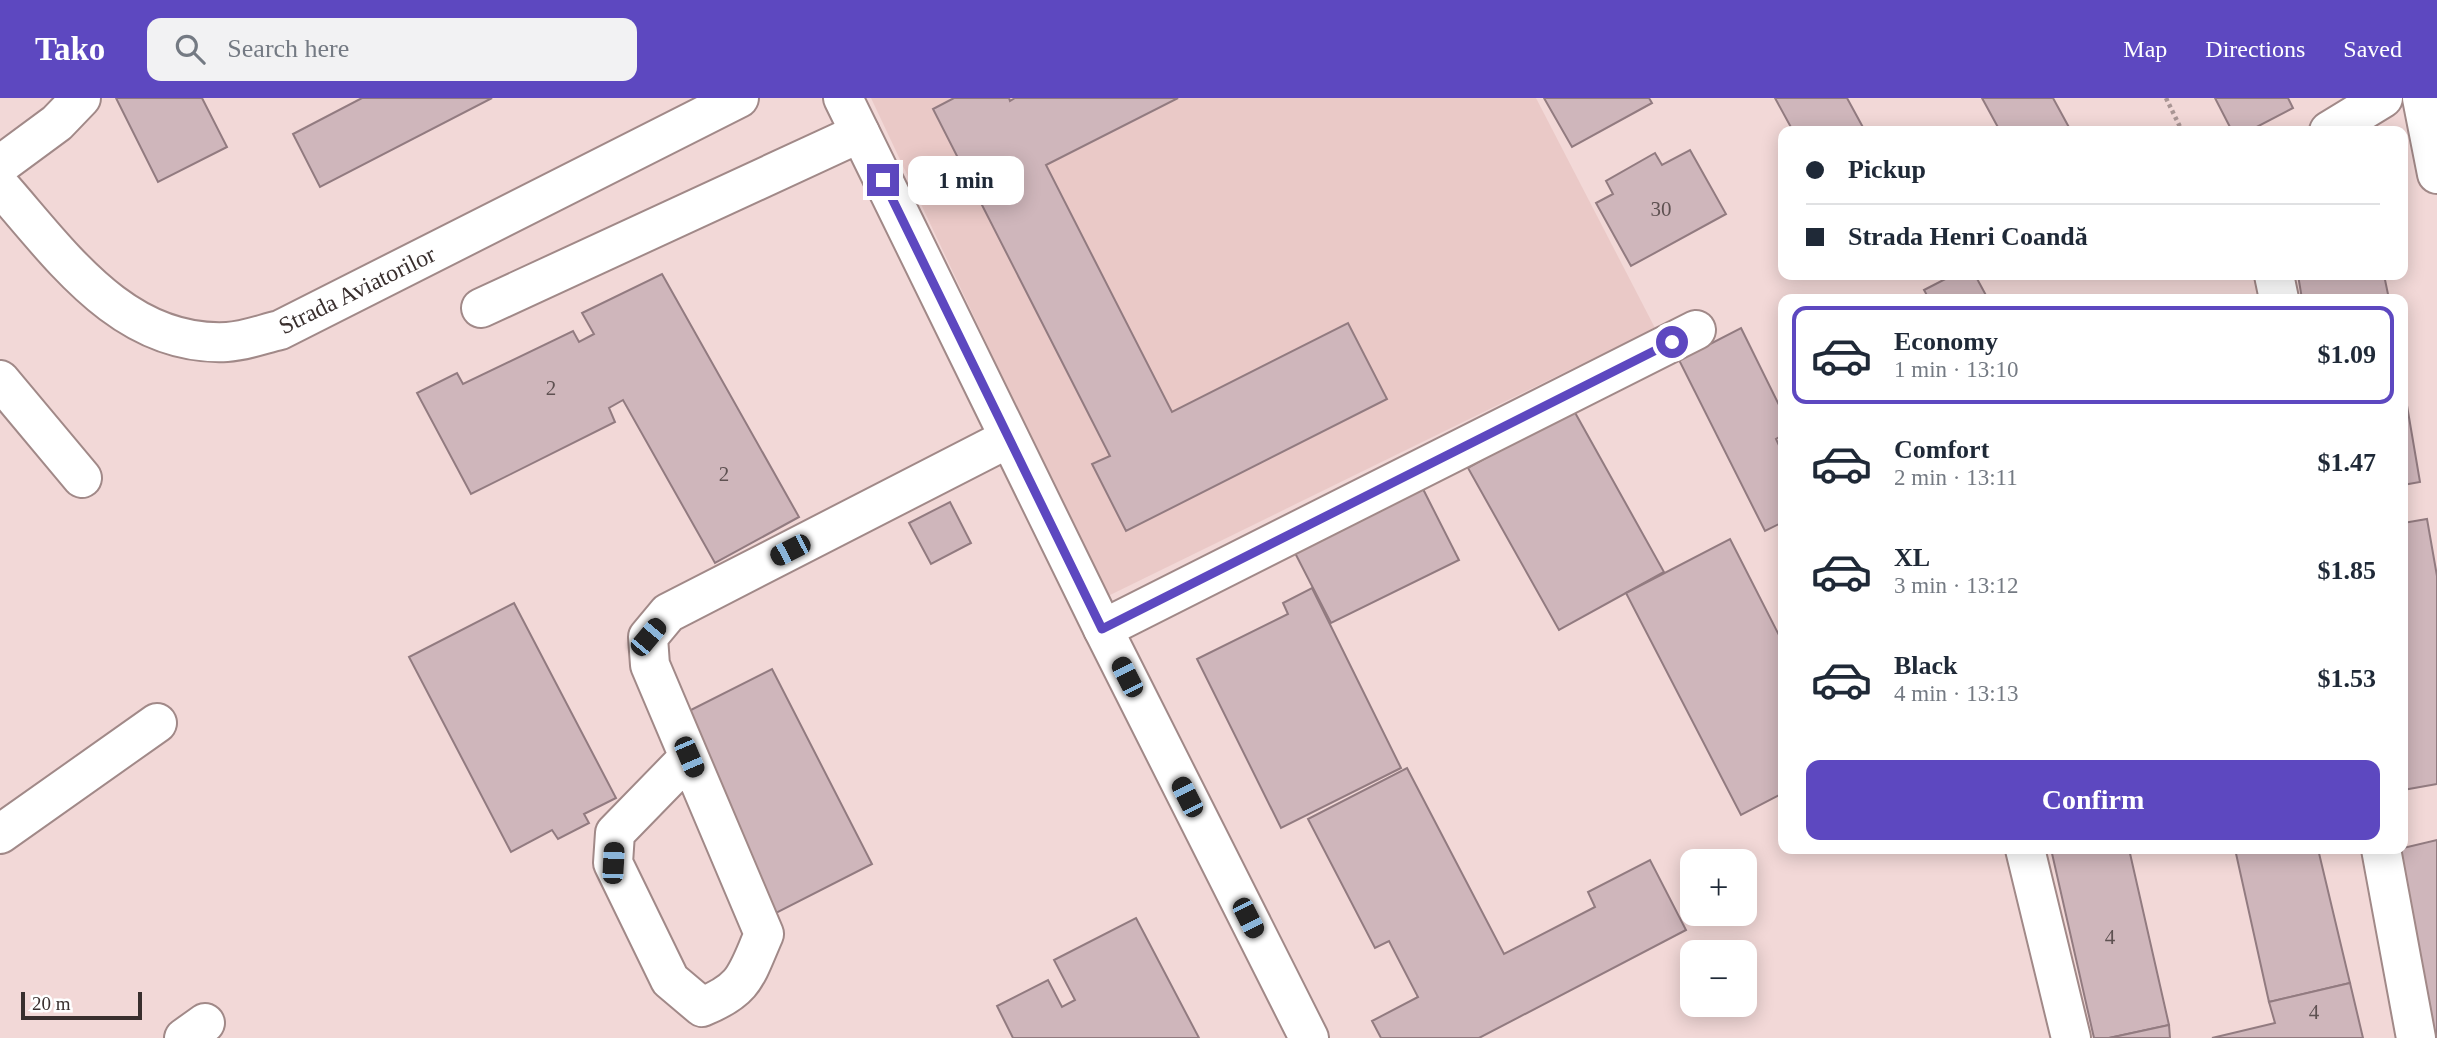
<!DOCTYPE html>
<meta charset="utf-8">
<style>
:root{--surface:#fff;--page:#f2f2f3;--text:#1f2937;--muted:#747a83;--line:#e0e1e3;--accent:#5d48c0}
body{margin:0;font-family:"Times New Roman",serif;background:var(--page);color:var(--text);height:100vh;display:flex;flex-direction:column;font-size:26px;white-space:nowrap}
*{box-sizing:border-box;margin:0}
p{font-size:23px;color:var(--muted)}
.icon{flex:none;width:38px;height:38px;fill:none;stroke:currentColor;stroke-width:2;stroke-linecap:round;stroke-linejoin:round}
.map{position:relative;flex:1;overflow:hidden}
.sheet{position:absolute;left:1778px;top:196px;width:630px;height:560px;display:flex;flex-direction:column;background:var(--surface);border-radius:14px;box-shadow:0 4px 18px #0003}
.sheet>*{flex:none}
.banner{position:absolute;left:1778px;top:28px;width:630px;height:154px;border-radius:14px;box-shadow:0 4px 18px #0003;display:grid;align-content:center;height:154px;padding:0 28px;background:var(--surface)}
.tools{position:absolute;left:1680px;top:751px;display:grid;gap:14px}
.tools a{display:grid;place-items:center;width:77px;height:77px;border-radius:14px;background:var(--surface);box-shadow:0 4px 18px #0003;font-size:35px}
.scale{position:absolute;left:21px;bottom:18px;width:121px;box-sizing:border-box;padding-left:7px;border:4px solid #392f2e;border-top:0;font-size:19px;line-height:24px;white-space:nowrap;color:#392f2e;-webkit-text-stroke:5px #fff;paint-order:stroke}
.end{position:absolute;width:32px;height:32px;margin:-16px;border:9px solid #5d48c0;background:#fff;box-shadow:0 0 0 4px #fff}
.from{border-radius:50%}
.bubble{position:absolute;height:49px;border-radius:14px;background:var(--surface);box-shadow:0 4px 18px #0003;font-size:23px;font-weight:800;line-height:49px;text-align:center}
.car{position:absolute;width:21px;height:42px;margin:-21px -10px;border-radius:9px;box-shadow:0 0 5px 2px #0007;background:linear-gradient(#222 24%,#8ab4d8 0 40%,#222 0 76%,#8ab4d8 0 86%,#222 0)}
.banner b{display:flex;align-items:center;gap:24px;height:66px;font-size:26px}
.banner b+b{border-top:2px solid var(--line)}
.banner i{width:18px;height:18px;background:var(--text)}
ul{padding:12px 0 0;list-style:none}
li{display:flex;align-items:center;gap:21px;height:98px;margin:0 14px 10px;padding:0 14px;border:4px solid transparent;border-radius:14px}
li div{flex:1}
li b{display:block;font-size:26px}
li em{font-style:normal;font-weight:800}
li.current{border-color:var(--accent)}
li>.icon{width:63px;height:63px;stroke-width:1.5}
.button{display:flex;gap:14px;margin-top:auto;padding:14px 28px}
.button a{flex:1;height:80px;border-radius:14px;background:var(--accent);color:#fff;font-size:28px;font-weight:800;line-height:80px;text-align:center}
header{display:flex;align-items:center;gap:42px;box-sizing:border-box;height:98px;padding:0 35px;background:var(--accent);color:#fff}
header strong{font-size:33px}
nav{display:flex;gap:38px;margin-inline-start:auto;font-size:24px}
.search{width:490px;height:63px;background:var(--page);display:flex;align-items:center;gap:18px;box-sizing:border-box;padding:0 24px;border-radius:14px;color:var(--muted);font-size:26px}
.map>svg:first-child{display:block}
.built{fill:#eac9c7}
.building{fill:#cfb6bb;stroke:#927b80;stroke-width:2}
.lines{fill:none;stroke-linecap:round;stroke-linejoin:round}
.minor-casing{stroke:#a18988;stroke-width:42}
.path{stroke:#a99594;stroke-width:4.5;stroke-dasharray:3.5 3.5;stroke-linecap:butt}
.minor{stroke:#fff;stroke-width:38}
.route{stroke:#5d48c0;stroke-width:9}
.labels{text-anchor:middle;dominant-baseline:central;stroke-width:5;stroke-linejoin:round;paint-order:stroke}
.number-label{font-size:21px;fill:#5e5151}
.street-label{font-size:24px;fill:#392f2e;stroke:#fff}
</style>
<header>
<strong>Tako</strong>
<div class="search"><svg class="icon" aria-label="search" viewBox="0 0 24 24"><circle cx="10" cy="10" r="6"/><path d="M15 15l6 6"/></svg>Search here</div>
<nav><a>Map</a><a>Directions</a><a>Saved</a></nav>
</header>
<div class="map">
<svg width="2437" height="940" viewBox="0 0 2437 940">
<rect width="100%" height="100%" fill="#f2d8d7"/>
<!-- built -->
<path class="built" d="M871,0H1536L1655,230L1106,499Z"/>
<!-- building -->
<g class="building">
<path d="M116,0H202L227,49L158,84Z"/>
<path d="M362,0H492L320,89L293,36Z"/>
<path d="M954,0H1009L1010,3L1015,0H1178L1046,67L1172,314L1348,225L1387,301L1126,433L1092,366L1110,358L933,11Z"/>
<path d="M1544,0H1649L1652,5L1572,49Z"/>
<path d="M1775,0H1847L1865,33H1793Z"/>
<path d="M1982,0H2053L2071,33H2000Z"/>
<path d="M2215,0H2288L2293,10L2249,33H2232Z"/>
<path d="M1690,52L1726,116L1631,168L1596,105L1613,96L1606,83L1655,55L1662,67Z"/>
<path d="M662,176L799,419L715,465L623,302L609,310L615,324L471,396L417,295L457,275L463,286L573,233L579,244L594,236L582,215Z"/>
<path d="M1953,177H1975L1988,201H1929L1924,192Z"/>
<path d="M2298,177H2384L2389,201H2302Z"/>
<path d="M1741,230L1783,315V337L1776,341L1783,356V424L1765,433L1679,262Z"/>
<path d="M2403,284L2420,384L2403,387Z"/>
<path d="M1573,311L1664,474L1559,532L1468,370Z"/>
<path d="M1423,391L1459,462L1331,525L1295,455Z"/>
<path d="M950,404L971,445L931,466L909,425Z"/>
<path d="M2427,421L2437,478V686L2403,692V425Z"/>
<path d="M1730,441L1783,545V695L1741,717L1626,495Z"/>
<path d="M1312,490L1401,670L1281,730L1197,561L1288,516L1283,505Z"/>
<path d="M514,505L616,700L584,716L589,725L558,741L552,732L511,754L409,559Z"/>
<path d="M772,571L872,766L776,815L675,620Z"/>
<path d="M1407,670L1504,856L1595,809L1588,794L1650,762L1686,832L1479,940H1381L1372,923L1418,899L1389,843L1375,850L1308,721Z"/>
<path d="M2437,742V940H2432L2399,751Z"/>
<path d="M2051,751H2129L2169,927L2109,940H2094Z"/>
<path d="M2235,751H2318L2350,885L2269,904Z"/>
<path d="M1136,820L1199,940H1013L997,908L1048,882L1062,909L1075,902L1054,862Z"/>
<path d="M2350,885L2363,940H2212L2275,925L2269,904Z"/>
<path d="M2169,927L2170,940H2109Z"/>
</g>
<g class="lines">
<!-- minor casing -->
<g class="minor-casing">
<g id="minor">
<path d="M843,0L1103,531L1309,940"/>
<path d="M2422,0L2437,76"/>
<path d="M2329,33L2383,0"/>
<path d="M0,67L57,25L81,0"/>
<path d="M0,88C61,157 123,249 227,244C245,243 263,236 280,232L739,0"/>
<path d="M2274,177L2279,201"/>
<path d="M481,210L860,35"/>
<path d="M0,282L82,380"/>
<path d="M1103,531L1696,232"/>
<path d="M689,659L615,735L613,765L670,882L702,909C746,891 746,877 764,836L650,567L648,539L668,515L1009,340"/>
<path d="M0,736L157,625"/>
<path d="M2025,751L2071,940"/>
<path d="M2381,751L2416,940"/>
<path d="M184,940L205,925"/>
</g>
</g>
<!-- path -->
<path class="path" d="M2166,0L2182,33"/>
<!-- minor -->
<use href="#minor" class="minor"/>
</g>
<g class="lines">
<!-- route -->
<path class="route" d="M883,82L1102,531L1672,244"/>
</g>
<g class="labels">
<!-- number labels -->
<g class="number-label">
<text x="1661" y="111">30</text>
<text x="551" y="290">2</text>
<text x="724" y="376">2</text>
<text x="2110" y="839">4</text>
<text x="2314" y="914">4</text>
</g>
<!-- street labels -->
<g class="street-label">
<text transform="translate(357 192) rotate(-26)">Strada Aviatorilor</text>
</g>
</g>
</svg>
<div class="tools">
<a>+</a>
<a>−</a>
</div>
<div class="scale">20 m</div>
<i class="end from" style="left:1672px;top:244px"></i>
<i class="end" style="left:883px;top:82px"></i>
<div class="bubble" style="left:908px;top:58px;width:116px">1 min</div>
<i class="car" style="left:790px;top:452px;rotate:243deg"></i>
<i class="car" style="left:648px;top:539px;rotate:40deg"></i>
<i class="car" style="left:1127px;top:579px;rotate:333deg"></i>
<i class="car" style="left:689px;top:659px;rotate:157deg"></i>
<i class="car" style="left:1187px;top:699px;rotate:333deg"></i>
<i class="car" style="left:613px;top:765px;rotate:3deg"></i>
<i class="car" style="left:1248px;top:820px;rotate:153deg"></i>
<div class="banner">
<b><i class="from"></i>Pickup</b>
<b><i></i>Strada Henri Coandă</b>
</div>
<section class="sheet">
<ul>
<li class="current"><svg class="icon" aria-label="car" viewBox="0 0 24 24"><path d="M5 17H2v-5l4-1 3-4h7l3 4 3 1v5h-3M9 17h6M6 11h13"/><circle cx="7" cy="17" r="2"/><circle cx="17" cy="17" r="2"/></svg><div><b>Economy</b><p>1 min · 13:10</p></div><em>$1.09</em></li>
<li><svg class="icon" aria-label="car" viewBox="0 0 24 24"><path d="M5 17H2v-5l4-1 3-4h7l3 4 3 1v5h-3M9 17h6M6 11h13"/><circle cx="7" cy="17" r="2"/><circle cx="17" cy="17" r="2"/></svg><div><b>Comfort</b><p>2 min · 13:11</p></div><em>$1.47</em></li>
<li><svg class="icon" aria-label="car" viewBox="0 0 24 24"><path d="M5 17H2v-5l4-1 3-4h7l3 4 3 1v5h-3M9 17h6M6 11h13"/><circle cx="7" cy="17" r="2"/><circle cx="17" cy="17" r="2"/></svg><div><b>XL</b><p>3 min · 13:12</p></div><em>$1.85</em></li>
<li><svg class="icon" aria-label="car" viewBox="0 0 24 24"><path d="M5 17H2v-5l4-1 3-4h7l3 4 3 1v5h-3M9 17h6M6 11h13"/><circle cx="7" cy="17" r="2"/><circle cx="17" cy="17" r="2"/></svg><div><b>Black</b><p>4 min · 13:13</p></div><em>$1.53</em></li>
</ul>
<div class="button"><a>Confirm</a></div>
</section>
</div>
